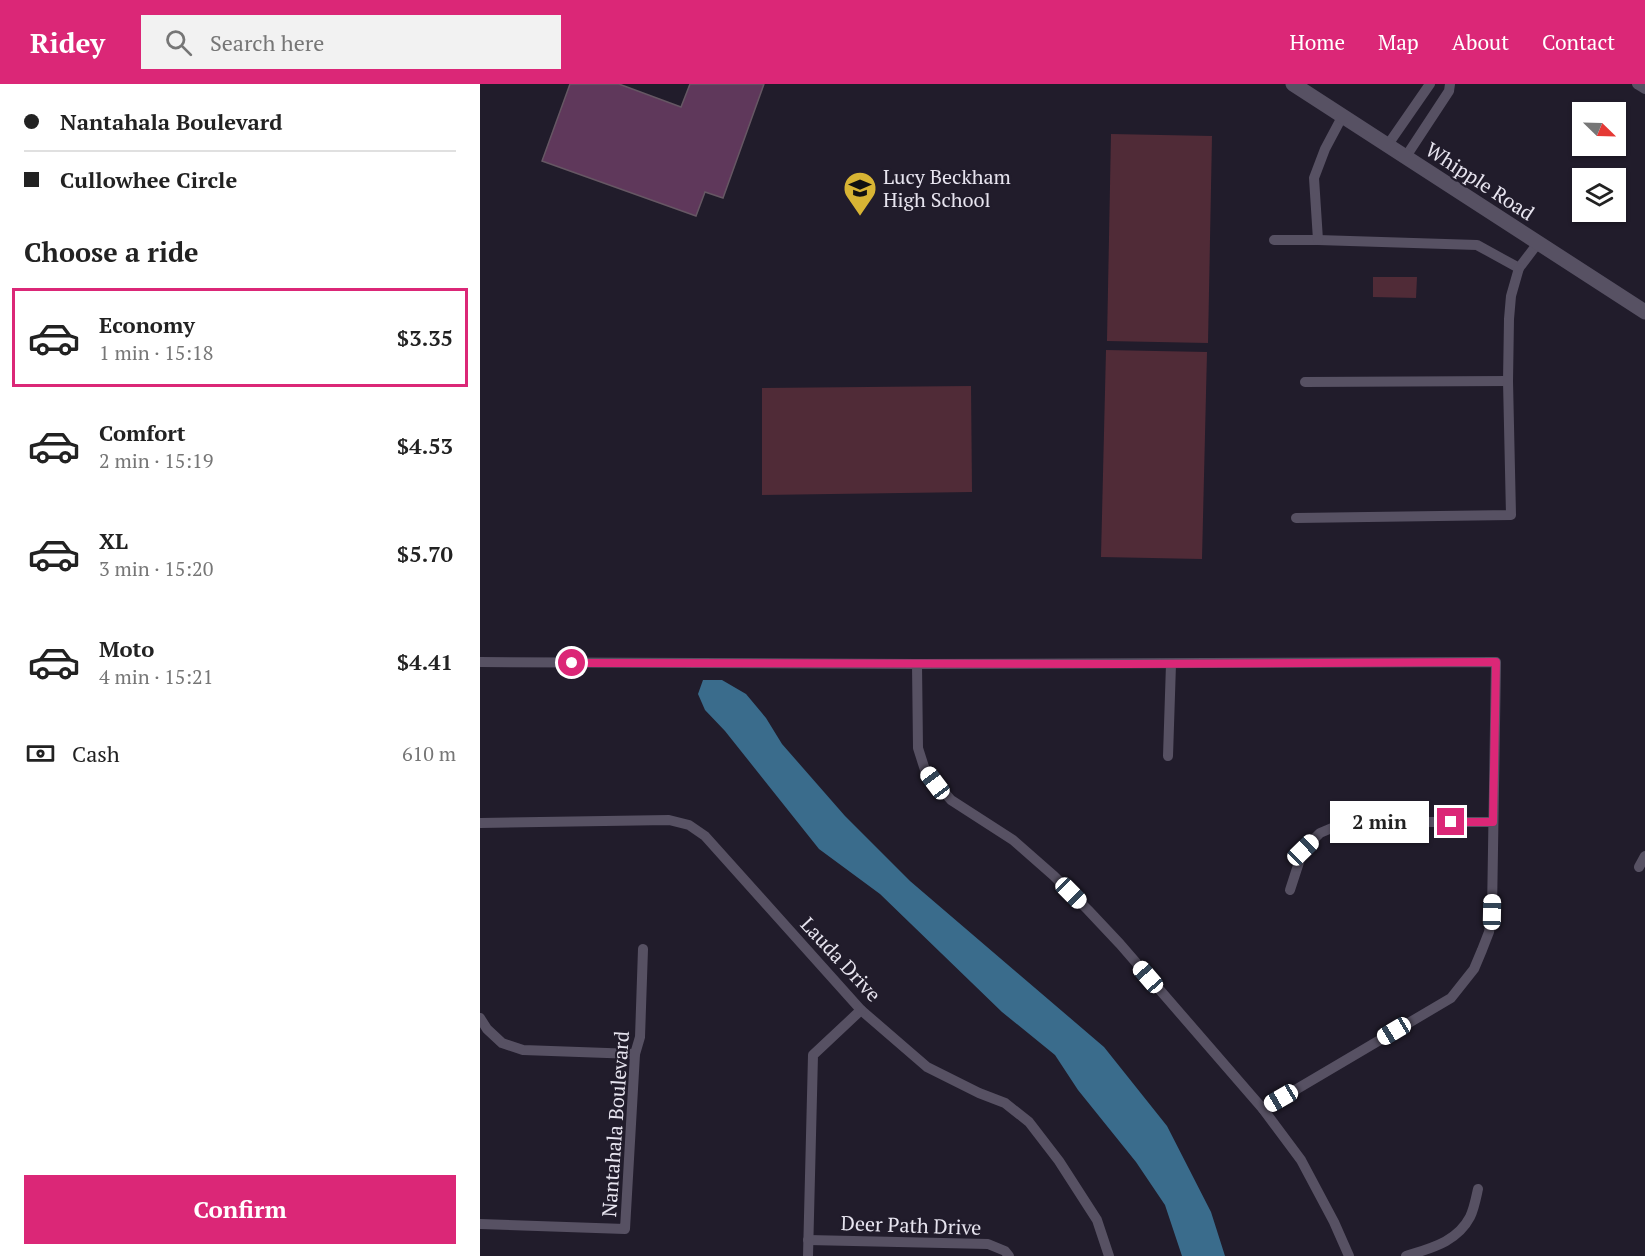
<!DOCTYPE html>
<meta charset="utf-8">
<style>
:root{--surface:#fff;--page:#f2f2f2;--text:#222;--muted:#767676;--line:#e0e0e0;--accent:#db2777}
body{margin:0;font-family:"PT Serif",serif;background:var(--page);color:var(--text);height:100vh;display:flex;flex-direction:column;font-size:22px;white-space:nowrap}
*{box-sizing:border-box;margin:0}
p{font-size:20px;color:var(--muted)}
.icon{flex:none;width:33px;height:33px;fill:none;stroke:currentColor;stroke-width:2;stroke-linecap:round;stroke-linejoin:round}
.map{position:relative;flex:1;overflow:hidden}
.panel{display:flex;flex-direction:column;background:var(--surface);width:480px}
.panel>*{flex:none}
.hud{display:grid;align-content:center;height:132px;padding:0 24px;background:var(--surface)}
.needle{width:39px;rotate:113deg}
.tools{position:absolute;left:1092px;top:18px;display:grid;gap:12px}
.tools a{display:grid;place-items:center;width:54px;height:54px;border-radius:0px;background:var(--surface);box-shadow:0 2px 4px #0004;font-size:30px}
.end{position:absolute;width:27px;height:27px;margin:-14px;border:8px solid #db2777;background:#fff;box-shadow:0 0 0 3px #fff}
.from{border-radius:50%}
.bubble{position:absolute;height:42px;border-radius:0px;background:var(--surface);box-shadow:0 2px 4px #0004;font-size:20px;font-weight:600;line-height:42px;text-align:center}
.car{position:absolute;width:18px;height:36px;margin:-18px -9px;border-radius:8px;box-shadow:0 0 4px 2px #0007;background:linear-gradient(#fff 24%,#345 0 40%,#fff 0 76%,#345 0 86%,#fff 0)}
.hud b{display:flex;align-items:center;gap:21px;height:57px;font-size:22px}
.hud b+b{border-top:2px solid var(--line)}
.hud i{width:15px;height:15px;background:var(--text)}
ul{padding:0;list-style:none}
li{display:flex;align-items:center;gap:18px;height:99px;margin:0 12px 9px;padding:0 12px;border:3px solid transparent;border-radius:0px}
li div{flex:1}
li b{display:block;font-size:22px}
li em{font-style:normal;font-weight:600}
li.current{border-color:var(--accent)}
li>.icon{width:54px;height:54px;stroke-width:1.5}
h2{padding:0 24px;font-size:27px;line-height:72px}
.pay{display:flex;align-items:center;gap:15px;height:66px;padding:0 24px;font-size:22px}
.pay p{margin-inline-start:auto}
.primary-button{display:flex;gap:12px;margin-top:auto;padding:12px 24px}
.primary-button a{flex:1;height:69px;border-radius:0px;background:var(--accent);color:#fff;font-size:24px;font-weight:600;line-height:69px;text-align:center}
header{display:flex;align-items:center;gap:36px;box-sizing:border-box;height:84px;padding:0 30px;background:var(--accent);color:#fff}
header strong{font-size:28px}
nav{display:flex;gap:33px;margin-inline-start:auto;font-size:21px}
.search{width:420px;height:54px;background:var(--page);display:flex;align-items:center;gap:15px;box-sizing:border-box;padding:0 21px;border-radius:0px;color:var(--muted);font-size:22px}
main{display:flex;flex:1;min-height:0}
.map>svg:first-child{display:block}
.green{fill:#502b37}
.water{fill:#3a6c8c}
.building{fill:#5f385b;stroke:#665764;stroke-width:1.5}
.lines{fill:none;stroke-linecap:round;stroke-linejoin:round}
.street{stroke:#575163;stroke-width:10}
.secondary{stroke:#575163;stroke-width:15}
.route{stroke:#db2777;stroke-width:8}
.labels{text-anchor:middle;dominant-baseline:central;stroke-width:4.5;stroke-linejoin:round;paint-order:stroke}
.poi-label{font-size:20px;fill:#e7e4ef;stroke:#211c2b;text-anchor:start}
.street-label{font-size:20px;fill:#e7e4ef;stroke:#211c2b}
</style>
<header>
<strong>Ridey</strong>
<div class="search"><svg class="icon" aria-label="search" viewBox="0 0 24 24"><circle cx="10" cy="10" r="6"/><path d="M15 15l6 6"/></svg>Search here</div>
<nav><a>Home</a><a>Map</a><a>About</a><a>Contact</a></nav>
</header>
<main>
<section class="panel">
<div class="hud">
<b><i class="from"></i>Nantahala Boulevard</b>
<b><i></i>Cullowhee Circle</b>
</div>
<h2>Choose a ride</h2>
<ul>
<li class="current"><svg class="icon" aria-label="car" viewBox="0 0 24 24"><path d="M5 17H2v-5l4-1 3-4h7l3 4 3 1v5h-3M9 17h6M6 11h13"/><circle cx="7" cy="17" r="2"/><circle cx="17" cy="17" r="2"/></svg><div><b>Economy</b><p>1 min · 15:18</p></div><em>$3.35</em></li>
<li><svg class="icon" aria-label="car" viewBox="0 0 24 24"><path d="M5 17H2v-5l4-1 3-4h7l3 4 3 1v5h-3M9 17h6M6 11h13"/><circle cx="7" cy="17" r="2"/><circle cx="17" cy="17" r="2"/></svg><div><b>Comfort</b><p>2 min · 15:19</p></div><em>$4.53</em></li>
<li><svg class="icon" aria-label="car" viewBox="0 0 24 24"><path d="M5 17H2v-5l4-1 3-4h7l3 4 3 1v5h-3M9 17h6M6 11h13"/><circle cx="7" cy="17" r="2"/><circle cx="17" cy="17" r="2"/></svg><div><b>XL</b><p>3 min · 15:20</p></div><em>$5.70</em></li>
<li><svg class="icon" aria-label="car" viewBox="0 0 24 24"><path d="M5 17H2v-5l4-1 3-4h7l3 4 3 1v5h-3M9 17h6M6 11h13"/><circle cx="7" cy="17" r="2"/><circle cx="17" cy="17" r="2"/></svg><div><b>Moto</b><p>4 min · 15:21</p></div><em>$4.41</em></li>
</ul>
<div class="pay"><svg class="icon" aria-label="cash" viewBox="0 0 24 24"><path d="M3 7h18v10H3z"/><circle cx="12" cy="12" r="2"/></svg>Cash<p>610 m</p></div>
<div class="primary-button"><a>Confirm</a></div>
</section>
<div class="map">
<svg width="1165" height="1172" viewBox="0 0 1165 1172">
<rect width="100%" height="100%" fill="#211c2b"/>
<!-- green -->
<g class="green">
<path d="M631,50L732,52L728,259L627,257Z"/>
<path d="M893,193H937L936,214L893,213Z"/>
<path d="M626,266L727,268L722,475L621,473Z"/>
<path d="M491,302L492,408L282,411V304Z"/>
</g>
<!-- water -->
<path class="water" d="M223,596H242L266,610L286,634L302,660L365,732L430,797L624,963L687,1042L731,1128L745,1172H702L685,1121L656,1078L598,1006L575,971L522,928L400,810L339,765L245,647L225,626L218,610Z"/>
<!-- building -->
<path class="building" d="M90,0H139L201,23L210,0H284L243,114L225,108L216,132L62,77Z"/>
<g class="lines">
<!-- street -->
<g class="street">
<path d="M1157,0L1165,5"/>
<path d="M907,62L950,0"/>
<path d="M925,74L969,7L970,0"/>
<path d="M794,156H838L997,161L1039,184L1058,159"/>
<path d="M838,156L834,94L845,65L862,33"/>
<path d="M825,298L1028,297"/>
<path d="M816,434L1031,431L1028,297L1029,235L1031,212L1039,184"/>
<path d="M0,578L437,580L1016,578L1012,828L1009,848L1002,866L994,885L971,914L783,1025"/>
<path d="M437,580L438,664L445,686L471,716L533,756L574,792L608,826L640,860L783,1025L821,1076L854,1138L869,1172"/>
<path d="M688,672L691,580"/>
<path d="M0,739L189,736L209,741L225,752L381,926L447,983L499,1009L525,1019L549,1038L579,1077L617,1136L629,1172"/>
<path d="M1159,783L1165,772"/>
<path d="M810,806L823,766L840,749L866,738H1013"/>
<path d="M0,934L7,945L22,959L43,966L155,970"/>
<path d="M0,1140L145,1145L155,970L160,953L163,865"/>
<path d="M328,1156L508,1160L525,1167L529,1172"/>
<path d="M328,1172L333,971L381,926"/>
<path d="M926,1172C951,1164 977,1158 990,1133C994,1125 996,1114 998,1105"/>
</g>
<!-- secondary -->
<path class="secondary" d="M813,0L1165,228"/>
</g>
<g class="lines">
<!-- route -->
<path class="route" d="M92,579L645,580L1016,578L1013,738H971"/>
</g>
<!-- icons -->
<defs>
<g id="school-pin" transform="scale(1.725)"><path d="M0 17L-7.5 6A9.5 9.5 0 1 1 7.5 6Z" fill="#d8b434" stroke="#211c2b"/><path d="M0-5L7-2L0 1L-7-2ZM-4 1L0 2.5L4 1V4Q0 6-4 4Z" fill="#111"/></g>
</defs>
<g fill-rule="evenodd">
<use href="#school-pin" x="380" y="104"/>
</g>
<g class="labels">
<!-- poi labels -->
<g class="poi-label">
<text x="403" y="92">Lucy Beckham<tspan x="403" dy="23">High School</tspan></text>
</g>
<!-- street labels -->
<g class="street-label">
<text transform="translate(1000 97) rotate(33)">Whipple Road</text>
<text transform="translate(361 875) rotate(47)">Lauda Drive</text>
<text transform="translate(135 1040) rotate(-86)">Nantahala Boulevard</text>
<text transform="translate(431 1141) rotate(2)">Deer Path Drive</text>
</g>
</g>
</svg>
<div class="tools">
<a><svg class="needle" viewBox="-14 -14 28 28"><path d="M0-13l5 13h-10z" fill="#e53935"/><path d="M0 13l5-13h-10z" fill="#767676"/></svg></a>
<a><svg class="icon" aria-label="layers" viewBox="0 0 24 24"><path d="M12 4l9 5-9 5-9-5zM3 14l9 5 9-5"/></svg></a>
</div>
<i class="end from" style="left:92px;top:579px"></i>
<i class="end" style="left:971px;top:738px"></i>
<div class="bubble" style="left:850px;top:717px;width:99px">2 min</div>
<i class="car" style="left:455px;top:699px;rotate:323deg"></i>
<i class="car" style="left:823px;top:766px;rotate:46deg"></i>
<i class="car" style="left:591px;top:809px;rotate:135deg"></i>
<i class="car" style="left:1012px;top:828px;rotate:1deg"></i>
<i class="car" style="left:668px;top:893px;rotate:319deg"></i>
<i class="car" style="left:914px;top:947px;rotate:239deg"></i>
<i class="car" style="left:801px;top:1014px;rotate:240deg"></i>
</div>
</main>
